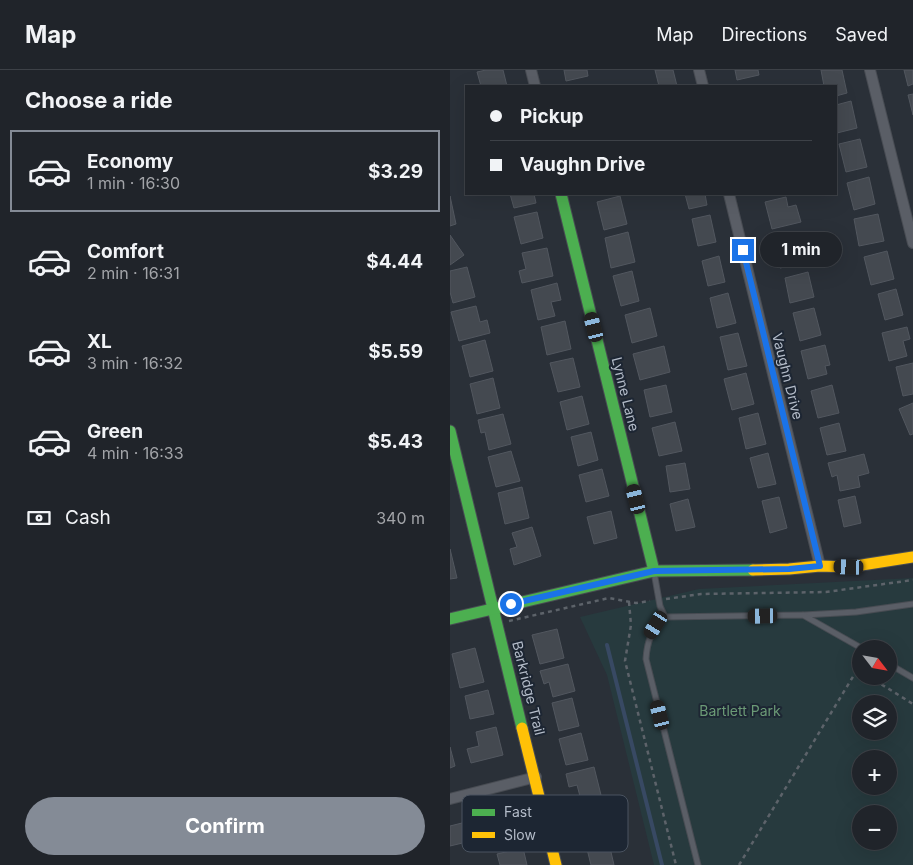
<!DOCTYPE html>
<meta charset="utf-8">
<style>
:root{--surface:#20242a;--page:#282c32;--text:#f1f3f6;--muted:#a2a4a8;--line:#3d4147;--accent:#848b96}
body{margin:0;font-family:Inter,sans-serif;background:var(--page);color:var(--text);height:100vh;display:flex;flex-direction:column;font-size:19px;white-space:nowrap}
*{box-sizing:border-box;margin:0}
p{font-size:16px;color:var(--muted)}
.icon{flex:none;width:28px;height:28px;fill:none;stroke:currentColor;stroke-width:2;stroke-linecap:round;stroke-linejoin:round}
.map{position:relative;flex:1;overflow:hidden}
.panel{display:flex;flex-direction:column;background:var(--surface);width:450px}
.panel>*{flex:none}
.top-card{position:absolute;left:15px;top:15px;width:372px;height:110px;border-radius:0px;box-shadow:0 5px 20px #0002,0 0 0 1px var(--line);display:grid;align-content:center;height:110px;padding:0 25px;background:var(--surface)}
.needle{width:32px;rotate:121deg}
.buttons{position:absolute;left:402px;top:570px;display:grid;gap:10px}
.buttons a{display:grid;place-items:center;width:45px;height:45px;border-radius:50%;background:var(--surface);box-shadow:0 5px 20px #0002,0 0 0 1px var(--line);font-size:25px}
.end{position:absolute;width:22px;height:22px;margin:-11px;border:6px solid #1a73e8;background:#fff;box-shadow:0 0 0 2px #fff}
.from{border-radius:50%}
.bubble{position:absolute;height:35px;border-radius:18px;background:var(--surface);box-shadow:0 5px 20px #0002,0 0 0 1px var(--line);font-size:16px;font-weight:700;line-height:35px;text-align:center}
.car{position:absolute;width:15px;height:30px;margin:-15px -8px;border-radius:6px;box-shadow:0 0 4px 1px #0007;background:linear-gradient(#222 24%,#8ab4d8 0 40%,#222 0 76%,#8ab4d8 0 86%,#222 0)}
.top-card b{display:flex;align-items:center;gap:18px;height:48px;font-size:19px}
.top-card b+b{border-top:1px solid var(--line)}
.top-card i{width:12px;height:12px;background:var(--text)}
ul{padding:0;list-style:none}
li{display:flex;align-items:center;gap:15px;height:82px;margin:0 10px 8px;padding:0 15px;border:2px solid transparent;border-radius:0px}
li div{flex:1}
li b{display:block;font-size:19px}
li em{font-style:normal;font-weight:700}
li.current{border-color:var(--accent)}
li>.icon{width:45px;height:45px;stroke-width:1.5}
h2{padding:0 25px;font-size:22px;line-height:60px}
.pay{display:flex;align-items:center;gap:12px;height:55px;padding:0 25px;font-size:19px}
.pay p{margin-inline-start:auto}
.cta{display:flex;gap:10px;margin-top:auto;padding:10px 25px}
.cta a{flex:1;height:58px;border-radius:30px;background:var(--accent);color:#fff;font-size:20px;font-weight:700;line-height:58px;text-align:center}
header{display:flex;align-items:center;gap:30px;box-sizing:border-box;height:70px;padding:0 25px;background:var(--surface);border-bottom:1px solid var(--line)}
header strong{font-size:24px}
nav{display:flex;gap:28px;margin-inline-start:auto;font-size:18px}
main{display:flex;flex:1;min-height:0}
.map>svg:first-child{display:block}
.green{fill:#273a3e;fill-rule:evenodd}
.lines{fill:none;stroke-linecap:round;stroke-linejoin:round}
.stream{stroke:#384963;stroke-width:4}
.building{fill:#444950;stroke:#52575f}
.lane-casing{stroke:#484c53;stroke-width:7}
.street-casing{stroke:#484c53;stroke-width:12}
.fast-casing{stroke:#484c53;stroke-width:13}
.slow-casing{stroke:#484c53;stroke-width:13}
.path{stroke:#5d636a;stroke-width:2.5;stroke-dasharray:4 4;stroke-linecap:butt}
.lane{stroke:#5a5e66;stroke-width:5}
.street{stroke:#5a5e66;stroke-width:10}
.fast{stroke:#4caf50;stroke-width:11}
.slow{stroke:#ffc107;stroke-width:11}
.route{stroke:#1a73e8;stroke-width:6}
.labels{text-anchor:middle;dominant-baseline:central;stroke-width:4;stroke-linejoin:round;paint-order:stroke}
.street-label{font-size:14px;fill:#b4bcc9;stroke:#1d2633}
.park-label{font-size:14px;fill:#6b9a76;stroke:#1d2633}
.key{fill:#1d2633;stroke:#4a5360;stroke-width:1}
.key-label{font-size:14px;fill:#b4bcc9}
</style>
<header>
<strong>Map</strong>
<nav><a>Map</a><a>Directions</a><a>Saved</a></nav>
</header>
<main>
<section class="panel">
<h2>Choose a ride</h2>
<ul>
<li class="current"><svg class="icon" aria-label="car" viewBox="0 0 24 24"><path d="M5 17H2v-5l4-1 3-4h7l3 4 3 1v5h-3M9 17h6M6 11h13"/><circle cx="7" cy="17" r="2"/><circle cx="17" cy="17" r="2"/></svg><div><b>Economy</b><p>1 min · 16:30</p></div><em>$3.29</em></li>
<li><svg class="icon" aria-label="car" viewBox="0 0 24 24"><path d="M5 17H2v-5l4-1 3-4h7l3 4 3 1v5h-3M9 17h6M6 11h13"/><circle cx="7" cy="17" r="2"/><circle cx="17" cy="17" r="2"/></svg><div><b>Comfort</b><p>2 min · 16:31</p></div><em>$4.44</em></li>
<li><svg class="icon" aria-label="car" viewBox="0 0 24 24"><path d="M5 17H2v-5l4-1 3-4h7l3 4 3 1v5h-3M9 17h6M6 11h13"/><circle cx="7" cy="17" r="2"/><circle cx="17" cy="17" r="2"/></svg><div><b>XL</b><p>3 min · 16:32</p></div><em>$5.59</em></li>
<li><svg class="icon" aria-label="car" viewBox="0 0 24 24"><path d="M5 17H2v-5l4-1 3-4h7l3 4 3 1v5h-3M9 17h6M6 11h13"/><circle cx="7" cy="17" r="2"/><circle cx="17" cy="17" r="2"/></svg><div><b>Green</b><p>4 min · 16:33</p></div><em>$5.43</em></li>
</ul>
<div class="pay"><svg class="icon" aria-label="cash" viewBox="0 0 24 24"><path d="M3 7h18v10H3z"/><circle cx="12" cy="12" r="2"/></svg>Cash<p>340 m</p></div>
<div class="cta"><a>Confirm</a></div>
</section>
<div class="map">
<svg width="463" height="795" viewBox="0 0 463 795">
<rect width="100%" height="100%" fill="#2a3038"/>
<!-- green -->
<path class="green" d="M463,508V795H204L157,605L130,547L249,519ZM411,579H439V606H411ZM411,634H439V661H411ZM411,689H439V716H411ZM411,744H439V771H411Z"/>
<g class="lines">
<!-- stream -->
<path class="stream" d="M157,575L212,795"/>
</g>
<!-- building -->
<g class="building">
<path d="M36,0H53L57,16H29H31L27,2Z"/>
<path d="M114,0H137L138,6L116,11Z"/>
<path d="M205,0H223L227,16H209Z"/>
<path d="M285,0H308L309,5L287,10Z"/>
<path d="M371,0H392L397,23L386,26V16H374Z"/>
<path d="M454,0H463V14L458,16Z"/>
<path d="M463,24V45L458,25Z"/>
<path d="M401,31L407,58L387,63L386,35Z"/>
<path d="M410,69L417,97L396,102L389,74Z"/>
<path d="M419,107L425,134L404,140L397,113Z"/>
<path d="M60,124H84L86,133L64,138Z"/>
<path d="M235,124H255L257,135L239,139Z"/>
<path d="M0,126L6,154L0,156Z"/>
<path d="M170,126L177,154L154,160L147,132Z"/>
<path d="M336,127L338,137L346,135L351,152L322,159L315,132Z"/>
<path d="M87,142L93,168L71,174L64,147Z"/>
<path d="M428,144L434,171L409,176L404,149Z"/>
<path d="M260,145L266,172L248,176L242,149Z"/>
<path d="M178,162L185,192L161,198L155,168Z"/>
<path d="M0,165L14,185L0,195Z"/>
<path d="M341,165L348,194L330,198L323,169Z"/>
<path d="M97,178L103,206L72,213L69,201L76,199L72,183Z"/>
<path d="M437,181L444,209L421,215L414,187Z"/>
<path d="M269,186L275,212L258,216L252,191Z"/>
<path d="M17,197L25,227L3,233L0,222V201Z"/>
<path d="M182,201L189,231L171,236L163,206Z"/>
<path d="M358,202L364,227L340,233L335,208Z"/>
<path d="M107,213L111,230L101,232L105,246L88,250L81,220Z"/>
<path d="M446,219L453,245L435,250L428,224Z"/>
<path d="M278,223L286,253L267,258L260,228Z"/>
<path d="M26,236L30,252L37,250L40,263L9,271L1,242Z"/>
<path d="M200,238L207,266L182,273L175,245Z"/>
<path d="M364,238L371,265L350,271L343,243Z"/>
<path d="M115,251L121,279L97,285L91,257Z"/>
<path d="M457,257L460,269L453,271L457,286L439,291L432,263Z"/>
<path d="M288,263L297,296L278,300L270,267Z"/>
<path d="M35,270L43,301L20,307L12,276Z"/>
<path d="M375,275L380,295L375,296L377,304L358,309L351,281Z"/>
<path d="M214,276L220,302L190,310L183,284Z"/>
<path d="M123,288L130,317L108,322L100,293Z"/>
<path d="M463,293V324L453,326L446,297Z"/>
<path d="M296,303L304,334L282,340L274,309Z"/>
<path d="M43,308L50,338L27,344L20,314Z"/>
<path d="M216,315L222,342L200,347L194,320Z"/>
<path d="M382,315L389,343L368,348L361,321Z"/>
<path d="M132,326L139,354L117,360L110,332Z"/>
<path d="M463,333V364L460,365L449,339Z"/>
<path d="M308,343L316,374L296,379L289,348Z"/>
<path d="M53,344L61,374L39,380L35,362L31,363L28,350Z"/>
<path d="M225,352L232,381L209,386L202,358Z"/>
<path d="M389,353L396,381L377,385L370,358Z"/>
<path d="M141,362L148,390L128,396L121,367Z"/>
<path d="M61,381L70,411L46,417L38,387Z"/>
<path d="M318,383L326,414L308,418L300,388Z"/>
<path d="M414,384L419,403L408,406L410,417L390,421L387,405L382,407L378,393Z"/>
<path d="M235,393L240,419L220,422L216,396Z"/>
<path d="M152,399L159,426L136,432L129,405Z"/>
<path d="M72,417L79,448L55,454L48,423Z"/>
<path d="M405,426L411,453L394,457L388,430Z"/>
<path d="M329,427L337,458L320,463L312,431Z"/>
<path d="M238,429L245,457L226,461L220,434Z"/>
<path d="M161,441L167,468L144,474L137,447Z"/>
<path d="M82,457L91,486L64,495L60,479L67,477L62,463Z"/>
<path d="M0,479L7,508L0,509Z"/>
<path d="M107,559L114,588L90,594L82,565Z"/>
<path d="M25,578L34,612L10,618L2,584Z"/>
<path d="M118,594L125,621L103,627L99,612L94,614L90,601Z"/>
<path d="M38,620L44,644L20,649L15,626Z"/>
<path d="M122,628L129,656L109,661L102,633Z"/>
<path d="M46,657L53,685L21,693L17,679L29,676L26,662Z"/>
<path d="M131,663L138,690L116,695L109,669Z"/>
<path d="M0,677L5,696L0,698Z"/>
<path d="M144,697L151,725L131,730L127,715L119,717L116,704Z"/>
<path d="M20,751L25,770L0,776V756Z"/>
<path d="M158,769L164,795H141L136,775Z"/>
<path d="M73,778L77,795H50L47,784Z"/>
</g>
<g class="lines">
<!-- lane casing -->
<g class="lane-casing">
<g id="lane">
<path d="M204,502L210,536L215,547"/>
<path d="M354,545L406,542L463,534"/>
<path d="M439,594L463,608"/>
<path d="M248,795L196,589C197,571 202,559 215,547L353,545L413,579"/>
</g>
</g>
<!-- street casing -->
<g class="street-casing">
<g id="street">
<path d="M81,0L85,16"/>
<path d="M249,0L253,16"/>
<path d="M420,0L463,173"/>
<path d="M279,124L370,496"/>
<path d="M0,729L86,707"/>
</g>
</g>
<!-- fast casing -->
<g class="fast-casing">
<g id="fast">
<path d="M111,124L204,501"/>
<path d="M0,361L72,658"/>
<path d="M0,549L204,501L303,500"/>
</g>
</g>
<!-- slow casing -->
<g class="slow-casing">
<g id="slow">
<path d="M303,500L339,499L370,496L399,497L463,487"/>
<path d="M72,658L106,795"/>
</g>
</g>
<!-- path -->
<g class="path">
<path d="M216,529L251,524L376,522L463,510"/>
<path d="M179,532L181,555L175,591L226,795"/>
<path d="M59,551L159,528L186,533L200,531"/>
<path d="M418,606L463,634"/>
<path d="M289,795L407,600L411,602"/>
</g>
<!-- lane -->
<use href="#lane" class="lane"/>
<!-- street -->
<use href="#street" class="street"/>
<!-- fast -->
<use href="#fast" class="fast"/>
<!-- slow -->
<use href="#slow" class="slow"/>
</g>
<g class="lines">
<!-- route -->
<path class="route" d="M61,534L204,501L339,499L370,496L293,180"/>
</g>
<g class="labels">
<!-- street labels -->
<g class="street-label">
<text transform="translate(338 306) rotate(76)">Vaughn Drive</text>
<text transform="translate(176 324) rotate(76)">Lynne Lane</text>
<text transform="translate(79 618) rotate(76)">Barkridge Trail</text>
</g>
<!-- park labels -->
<g class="park-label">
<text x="290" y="640">Bartlett Park</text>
</g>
</g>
<!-- legend -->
<rect x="12" y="725" width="166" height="57" rx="8" class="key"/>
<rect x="22" y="739" width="23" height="7" fill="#4caf50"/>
<rect x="22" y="762" width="23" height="6" fill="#ffc107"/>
<g class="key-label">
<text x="54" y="747">Fast</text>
<text x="54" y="770">Slow</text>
</g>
</svg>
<div class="buttons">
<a><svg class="needle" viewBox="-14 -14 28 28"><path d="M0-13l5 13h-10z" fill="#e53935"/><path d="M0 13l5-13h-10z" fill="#a2a4a8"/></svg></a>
<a><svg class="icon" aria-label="layers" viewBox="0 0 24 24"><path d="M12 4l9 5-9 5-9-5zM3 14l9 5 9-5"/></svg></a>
<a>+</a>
<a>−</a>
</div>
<i class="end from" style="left:61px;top:534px"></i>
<i class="end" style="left:293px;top:180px"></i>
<div class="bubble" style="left:310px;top:162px;width:82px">1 min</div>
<i class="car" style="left:144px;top:257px;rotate:346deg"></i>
<i class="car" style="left:186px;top:429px;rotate:346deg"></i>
<i class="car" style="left:399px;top:497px;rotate:272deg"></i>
<i class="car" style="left:313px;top:546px;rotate:269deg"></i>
<i class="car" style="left:206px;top:555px;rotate:212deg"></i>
<i class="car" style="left:210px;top:645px;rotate:346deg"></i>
<div class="top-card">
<b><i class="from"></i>Pickup</b>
<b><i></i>Vaughn Drive</b>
</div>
</div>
</main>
